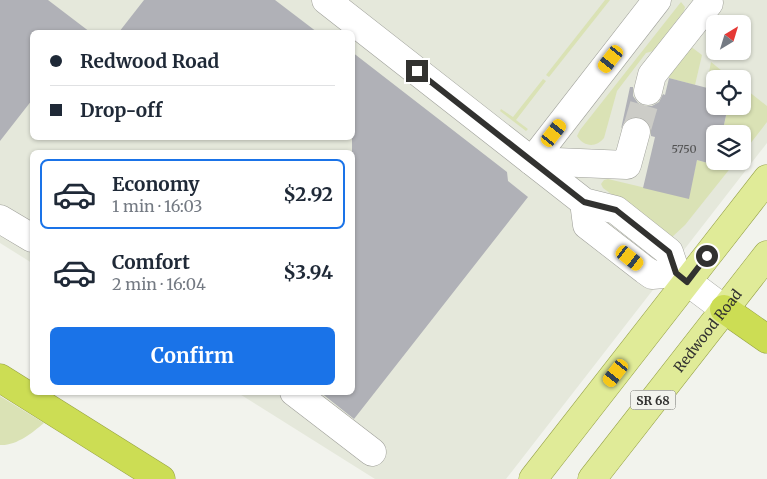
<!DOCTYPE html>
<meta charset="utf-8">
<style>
:root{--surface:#fff;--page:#f6f6f7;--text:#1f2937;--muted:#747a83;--line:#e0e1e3;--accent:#1a73e8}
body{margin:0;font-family:Merriweather,serif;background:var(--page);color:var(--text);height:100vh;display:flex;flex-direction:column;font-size:19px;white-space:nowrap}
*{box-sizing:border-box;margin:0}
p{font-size:16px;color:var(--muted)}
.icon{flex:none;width:28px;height:28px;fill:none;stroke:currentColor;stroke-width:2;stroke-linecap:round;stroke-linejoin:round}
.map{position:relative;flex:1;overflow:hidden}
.panel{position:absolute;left:30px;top:150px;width:325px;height:245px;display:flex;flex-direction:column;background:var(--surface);border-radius:8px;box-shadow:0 1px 4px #0004}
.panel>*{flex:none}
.top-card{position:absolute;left:30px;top:30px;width:325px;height:110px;border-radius:8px;box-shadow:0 1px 4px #0004;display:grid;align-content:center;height:110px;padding:0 20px;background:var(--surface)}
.needle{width:32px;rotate:38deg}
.fabs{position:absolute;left:706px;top:15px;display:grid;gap:10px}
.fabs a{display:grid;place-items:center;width:45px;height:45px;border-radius:8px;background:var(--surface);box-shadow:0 1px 4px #0004;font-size:25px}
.end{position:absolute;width:22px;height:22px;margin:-11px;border:6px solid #323230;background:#fff;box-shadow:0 0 0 2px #fff}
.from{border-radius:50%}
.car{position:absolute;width:15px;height:30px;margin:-15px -8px;border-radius:6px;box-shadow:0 0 4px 1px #0007;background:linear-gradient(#f5c518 24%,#345 0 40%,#f5c518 0 76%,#345 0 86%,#f5c518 0)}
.top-card b{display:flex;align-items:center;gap:18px;height:48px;font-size:19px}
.top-card b+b{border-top:1px solid var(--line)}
.top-card i{width:12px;height:12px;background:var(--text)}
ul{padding:9px 0 0;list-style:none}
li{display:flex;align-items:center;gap:15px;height:70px;margin:0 10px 8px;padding:0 10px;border:2px solid transparent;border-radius:8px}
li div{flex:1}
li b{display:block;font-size:19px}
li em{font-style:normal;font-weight:700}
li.selected{border-color:var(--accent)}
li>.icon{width:45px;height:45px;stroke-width:1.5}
.action{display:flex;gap:10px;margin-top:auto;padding:10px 20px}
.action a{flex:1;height:58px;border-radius:8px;background:var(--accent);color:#fff;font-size:20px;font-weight:700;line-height:58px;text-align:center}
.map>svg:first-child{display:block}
.built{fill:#e5e8db;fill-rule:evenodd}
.green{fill:#dae2b5}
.building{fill:#b0b1b7}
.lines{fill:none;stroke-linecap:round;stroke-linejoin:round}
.minor-tunnel{stroke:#ccccc7;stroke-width:28;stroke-dasharray:28 14;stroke-linecap:butt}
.minor-casing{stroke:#9fa09a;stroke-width:29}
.major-casing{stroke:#96a147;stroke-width:29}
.highway-casing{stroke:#96a147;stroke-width:29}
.minor{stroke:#fff;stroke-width:28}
.major{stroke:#e0eb98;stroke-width:28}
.highway{stroke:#ccdd54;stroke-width:28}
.route{stroke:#323230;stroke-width:6}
.labels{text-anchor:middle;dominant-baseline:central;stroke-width:4.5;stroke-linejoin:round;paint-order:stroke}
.number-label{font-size:11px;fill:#525252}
.shield{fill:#f2f3ed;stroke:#6c6c69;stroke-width:1}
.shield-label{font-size:12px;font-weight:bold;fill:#323230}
.street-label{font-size:14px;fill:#323230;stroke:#f2f3ed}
</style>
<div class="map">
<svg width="767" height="479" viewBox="0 0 767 479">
<rect width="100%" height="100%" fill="#f2f3ed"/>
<!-- built -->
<path class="built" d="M0,0H767V143L506,479H375L238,393L352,392V152H32V263L0,243ZM715,24H742V51H715ZM32,32H352V138H32ZM715,79H742V106H715ZM715,134H742V161H715Z"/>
<!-- green -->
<g class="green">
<path d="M605,0H610L549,77L546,75Z"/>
<path d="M681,2L685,7L684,11L653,51L646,53L617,91L604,138C596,148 584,147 577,136L580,130Z"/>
<path d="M690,46L702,55L695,85L669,78L670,73Z"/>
<path d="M711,62L732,79H715V90L706,88Z"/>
<path d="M543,79L546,81L516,120L528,129L526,131L500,111L501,109L513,117Z"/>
<path d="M743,87L767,106V122L743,153L742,134H722L728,106H742Z"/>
<path d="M697,160L715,165L716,161H736L685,225L671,238L603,188L601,184L604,180L608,179L688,198Z"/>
<path d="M0,396L44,423C32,433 16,446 0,445Z"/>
</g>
<!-- building -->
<g class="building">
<path d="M0,0H48L90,32H32V100L0,141Z"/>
<path d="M144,0H275L317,32H119Z"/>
<path d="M352,52L507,172L508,181L528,197L354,419L320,392H352Z"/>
<path d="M669,78L715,90V106H728L722,134H715V165L697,160L689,199L643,188L655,137L651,136V129L647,121L640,117H633L625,121L621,129L630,87H633V96L638,103L644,106H652L659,102L663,94L665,95Z"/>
</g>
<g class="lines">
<!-- minor-tunnel -->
<path class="minor-tunnel" d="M636,132L648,91"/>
<!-- minor casing -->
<g class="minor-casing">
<g id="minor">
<path d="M326,0L584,202L616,210L669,252L676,273L724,309"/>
<path d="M648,91L652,75L709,3"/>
<path d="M532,161L657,0"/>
<path d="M532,161L627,165L636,132"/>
<path d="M584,202L587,225L645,270L652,275L676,273"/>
<path d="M0,219L32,238"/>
<path d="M294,392L372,452"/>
</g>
</g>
<!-- major casing -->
<g class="major-casing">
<g id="major">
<path d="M533,479L767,179"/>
<path id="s1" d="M592,479L767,255"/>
</g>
</g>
<!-- highway casing -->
<g class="highway-casing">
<g id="highway">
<path d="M724,309L767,339"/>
<path d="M0,378L161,479"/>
</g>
</g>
<!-- minor -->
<use href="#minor" class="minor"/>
<!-- major -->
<use href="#major" class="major"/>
<!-- highway -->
<use href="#highway" class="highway"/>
</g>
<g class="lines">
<!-- route -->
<path class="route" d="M417,71L584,202L616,210L669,252L676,273L687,282L707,256"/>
</g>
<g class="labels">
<!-- number labels -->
<g class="number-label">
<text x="684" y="149">5750</text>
</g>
<!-- shield labels -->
<rect class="shield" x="630.5" y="390.5" width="45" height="19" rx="4"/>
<g class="shield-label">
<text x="653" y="400">SR 68</text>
</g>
<!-- street labels -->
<g class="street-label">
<text stroke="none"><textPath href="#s1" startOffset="188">Redwood Road</textPath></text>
</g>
</g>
</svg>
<div class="fabs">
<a><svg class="needle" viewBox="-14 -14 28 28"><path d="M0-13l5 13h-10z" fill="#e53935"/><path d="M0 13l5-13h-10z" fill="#747a83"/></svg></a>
<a><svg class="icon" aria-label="locate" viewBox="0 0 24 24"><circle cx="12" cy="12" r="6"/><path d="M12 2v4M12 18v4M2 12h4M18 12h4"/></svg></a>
<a><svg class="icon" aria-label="layers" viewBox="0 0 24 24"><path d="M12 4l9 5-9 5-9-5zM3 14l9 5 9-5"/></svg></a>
</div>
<i class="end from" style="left:707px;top:256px"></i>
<i class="end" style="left:417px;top:71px"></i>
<i class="car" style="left:611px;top:59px;rotate:218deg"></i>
<i class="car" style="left:554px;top:133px;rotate:38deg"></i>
<i class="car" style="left:630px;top:258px;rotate:128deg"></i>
<i class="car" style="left:616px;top:373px;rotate:218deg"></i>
<div class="top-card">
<b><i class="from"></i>Redwood Road</b>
<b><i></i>Drop-off</b>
</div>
<section class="panel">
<ul>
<li class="selected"><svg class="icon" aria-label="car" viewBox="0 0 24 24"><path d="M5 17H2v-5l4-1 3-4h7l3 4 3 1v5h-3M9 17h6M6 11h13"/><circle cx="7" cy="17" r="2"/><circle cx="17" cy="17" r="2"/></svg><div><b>Economy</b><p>1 min · 16:03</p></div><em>$2.92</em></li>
<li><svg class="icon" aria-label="car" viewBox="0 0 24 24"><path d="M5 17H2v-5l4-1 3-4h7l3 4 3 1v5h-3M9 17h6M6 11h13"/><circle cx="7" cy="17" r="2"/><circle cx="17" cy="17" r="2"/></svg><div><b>Comfort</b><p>2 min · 16:04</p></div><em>$3.94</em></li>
</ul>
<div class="action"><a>Confirm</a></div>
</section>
</div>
